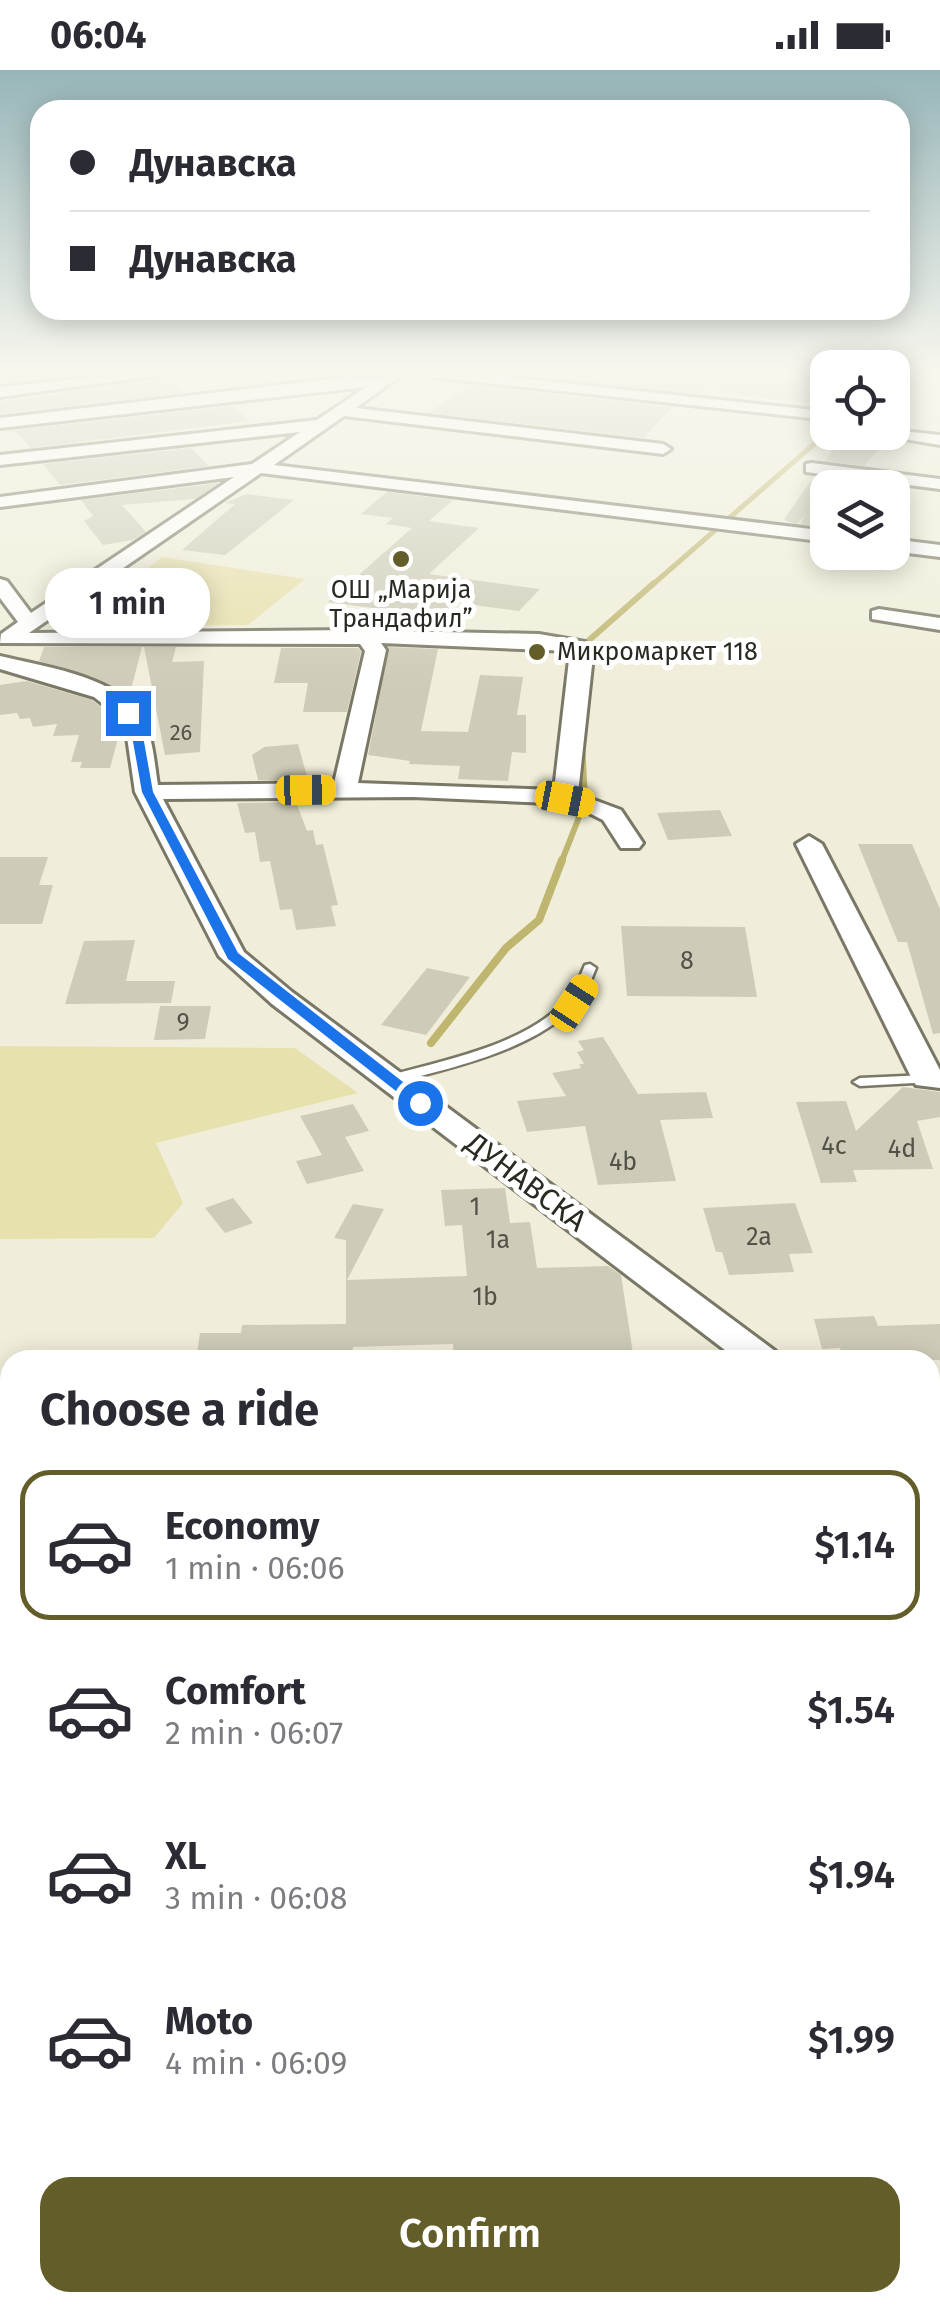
<!DOCTYPE html>
<meta charset="utf-8">
<style>
:root{--surface:#fff;--page:#f2f2f3;--text:#2b2b33;--muted:#7c7c81;--line:#e1e1e2;--accent:#635d29}
body{margin:0;font-family:"Fira Sans",sans-serif;background:var(--page);color:var(--text);height:100vh;display:flex;flex-direction:column;font-size:38px;white-space:nowrap}
*{box-sizing:border-box;margin:0}
p{font-size:32px;color:var(--muted)}
.icon{flex:none;width:55px;height:55px;fill:none;stroke:currentColor;stroke-width:2;stroke-linecap:round;stroke-linejoin:round}
.map{position:relative;flex:1;overflow:hidden}
.sheet{position:absolute;left:0px;top:1280px;width:940px;height:962px;display:flex;flex-direction:column;background:var(--surface);border-radius:30px 30px 0 0;box-shadow:0 5px 25px #0003}
.sheet>*{flex:none}
.hud{position:absolute;left:30px;top:30px;width:880px;height:220px;border-radius:30px;box-shadow:0 5px 25px #0003;display:grid;align-content:center;height:220px;padding:0 40px;background:var(--surface)}
.controls{position:absolute;left:810px;top:280px;display:grid;gap:20px}
.controls a{display:grid;place-items:center;width:100px;height:100px;border-radius:20px;background:var(--surface);box-shadow:0 5px 25px #0003;font-size:50px}
.end{position:absolute;width:45px;height:45px;margin:-22px;border:12px solid #1a73e8;background:#fff;box-shadow:0 0 0 5px #fff}
.from{border-radius:50%}
.bubble{position:absolute;height:70px;border-radius:30px;background:var(--surface);box-shadow:0 5px 25px #0003;font-size:32px;font-weight:600;line-height:70px;text-align:center}
.car{position:absolute;width:30px;height:60px;margin:-30px -15px;border-radius:12px;box-shadow:0 0 8px 2px #0007;background:linear-gradient(#f5c518 24%,#345 0 40%,#f5c518 0 76%,#345 0 86%,#f5c518 0)}
.hud b{display:flex;align-items:center;gap:35px;height:95px;font-size:38px}
.hud b+b{border-top:2px solid var(--line)}
.hud i{width:25px;height:25px;background:var(--text)}
ul{padding:0;list-style:none}
li{display:flex;align-items:center;gap:30px;height:150px;margin:0 20px 15px;padding:0 20px;border:5px solid transparent;border-radius:30px}
li div{flex:1}
li b{display:block;font-size:38px}
li em{font-style:normal;font-weight:600}
li.current{border-color:var(--accent)}
li>.icon{width:90px;height:90px;stroke-width:1.5}
h2{padding:0 40px;font-size:45px;line-height:120px}
.button{display:flex;gap:20px;margin-top:auto;padding:20px 40px}
.button a{flex:1;height:115px;border-radius:30px;background:var(--accent);color:#fff;font-size:40px;font-weight:600;line-height:115px;text-align:center}
.status{display:flex;justify-content:space-between;align-items:center;height:70px;padding:0 50px;background:var(--surface);direction:ltr}
.status svg{height:28px;fill:currentColor}
.map>svg:first-child{display:block}
.green{fill:#e7e1ad}
.lines{fill:none;stroke-linecap:round;stroke-linejoin:round}
.stream-far3{stroke:#beb66f;stroke-width:5}
.stream-far2{stroke:#beb66f;stroke-width:6}
.stream-far1{stroke:#beb66f;stroke-width:8}
.stream{stroke:#beb66f;stroke-width:14}
.building{fill:#ceccb8}
.service-casing{stroke:#797765;stroke-width:5}
.minor-casing{stroke:#797765;stroke-width:6}
.primary-casing{stroke:#797765;stroke-width:5}
.service{fill:#fff;fill-rule:evenodd}
.minor{fill:#fff;fill-rule:evenodd}
.primary{fill:#fff;fill-rule:evenodd}
.route{fill:#1a73e8}
.poi-dot{fill:#635d29;stroke:#fff;stroke-width:4}
.labels{text-anchor:middle;dominant-baseline:central;stroke-width:10;stroke-linejoin:round;paint-order:stroke}
.far-number-label{font-size:22px;fill:#535248}
.far-poi-label{font-size:25px;fill:#2a2922;stroke:#fff}
.number-label{font-size:25px;fill:#535248}
.street-label{font-size:30px;fill:#2a2922;stroke:#fff}
</style>
<div class="status"><b>06:04</b><svg viewBox="0 0 49 12"><path d="M0 12V9h3v3zM5 12V6h3v6zM10 12V3h3v9zM15 12V0h3v12zM26 1h20v11H26zM47 4h2v5h-2z"/></svg></div>
<div class="map">
<svg width="940" height="2242" viewBox="0 0 940 2242">
<rect width="100%" height="100%" fill="#f0eeda"/>
<!-- green -->
<g class="green">
<path d="M162,487L305,509L248,555L75,556Z"/>
<path d="M0,976L295,978L358,1023L156,1073L183,1133L154,1168L0,1169Z"/>
</g>
<g class="lines">
<!-- stream-far3 -->
<g class="stream-far3">
<path d="M892,307L898,303"/>
<path d="M651,516L828,362"/>
</g>
<!-- stream-far2 -->
<g class="stream-far2">
<path d="M586,586L587,572L654,513"/>
<path d="M561,793L585,732L582,671"/>
</g>
<!-- stream-far1 -->
<path class="stream-far1" d="M431,973L506,878L539,850L562,790"/>
<!-- stream -->
<path class="stream" d="M930,2218L934,2242"/>
</g>
<!-- building -->
<g class="building">
<path d="M35,303H100L0,313V306Z"/>
<path d="M569,303H733L828,311V315L814,334L719,322L721,304L696,324L560,309Z"/>
<path d="M168,308L183,323L0,344V331Z"/>
<path d="M470,315L679,338H671L644,368L428,343Z"/>
<path d="M233,336L250,351L30,378L18,363L5,361Z"/>
<path d="M845,362L860,363L887,370L864,396L825,391Z"/>
<path d="M191,378L209,396L60,415L43,394Z"/>
<path d="M814,407L842,410L828,418V457L800,454L806,444L797,454L788,452L784,449Z"/>
<path d="M219,413L195,429L122,435L146,462L133,470L103,475L84,451L93,446L81,430Z"/>
<path d="M387,422L453,430L429,451L479,458L429,504L540,519L519,541L450,532L447,548L328,532L412,458L386,454L393,448L361,444Z"/>
<path d="M246,424L294,430L225,485L182,480L235,434L225,433Z"/>
<path d="M44,577H142L129,627L93,607L39,591Z"/>
<path d="M144,577H176L172,592L204,591L200,682L165,685Z"/>
<path d="M389,577L438,579L421,661L468,662L480,605L523,607L517,645H526V683L512,682L508,711L458,709L460,696L409,694L410,691L368,685Z"/>
<path d="M281,578H358L361,582L347,642H303L308,613H274Z"/>
<path d="M27,611L92,630L115,648L120,661L110,698H80L82,692H71L79,665L53,666L57,654L33,657L30,648L20,649L17,643L0,645V615Z"/>
<path d="M298,674L308,710H258L252,685L264,677Z"/>
<path d="M296,732L307,761L313,760L316,775L323,774L338,835L331,836L336,856L296,860L292,839L280,840L270,791L260,792L255,762L245,763L237,733Z"/>
<path d="M720,740L732,766L668,770L657,743Z"/>
<path d="M858,774H912L940,839V963L933,964L907,872H898Z"/>
<path d="M0,787H48L39,815H53L42,854H0Z"/>
<path d="M621,856L745,857L757,927L627,926Z"/>
<path d="M135,870L126,911H175L171,933L65,934L84,871Z"/>
<path d="M427,898L470,907L426,965L381,955Z"/>
<path d="M160,936H211L205,969L154,970Z"/>
<path d="M603,967L638,1024L706,1022L713,1048L660,1050L676,1111L598,1115L585,1056L527,1062L517,1031L566,1026L552,1003L581,998L579,994H584L577,982L584,980L578,971Z"/>
<path d="M903,1017L940,1022V1047L917,1051L933,1099L853,1100L857,1112L821,1113L796,1032L846,1031L856,1061Z"/>
<path d="M353,1034L369,1061L345,1067L364,1101L307,1114L296,1091L322,1085L300,1046Z"/>
<path d="M505,1118L510,1153L530,1152L537,1198L608,1196L621,1205L634,1290H454L453,1274L353,1277L352,1290H196L200,1263H241L242,1255L346,1254V1170L334,1168L353,1134L384,1139L347,1210L467,1206L462,1155L445,1156L441,1120Z"/>
<path d="M233,1128L253,1153L225,1163L205,1138Z"/>
<path d="M795,1133L813,1183L789,1184L794,1202L729,1205L722,1182H716L703,1138Z"/>
<path d="M874,1246L878,1256L940,1254V1290H844L840,1278L822,1279L814,1249Z"/>
</g>
<g class="lines">
<!-- service casing -->
<g class="service-casing">
<g id="service">
<path d="M590,894L596,898C592,907 589,918 583,926C544,979 450,998 389,1014L382,1010L384,1007C442,990 532,975 571,924C577,915 581,904 585,895Z"/>
<path d="M927,1005L934,1009L932,1012L860,1016L853,1012L860,1008Z"/>
</g>
</g>
<!-- minor casing -->
<g class="minor-casing">
<g id="minor">
<path d="M132,303H176L0,327V317Z"/>
<path d="M388,303H404L356,338L663,374L671,379L663,384L344,346L274,395L828,461V472L261,403L29,563L351,560L539,564L585,572L593,586L578,724L621,740L643,773L639,778H621L603,750L579,738L550,733L413,727L163,729L244,882L292,922L775,1281L780,1290H738L272,934L219,886L135,722L127,667L118,646L94,627L0,599V586C41,596 109,605 137,640C153,659 154,691 158,715L334,713L365,581L360,574L0,573L1,564L18,552L0,528V509L7,511L31,543L234,407L0,437V427L252,394L300,362L0,395V385L317,350L366,317L0,358V348L346,307L379,308ZM381,573L570,581L554,720L358,713L386,580Z"/>
<path d="M426,303H471L823,341L828,350L433,307Z"/>
<path d="M819,303H828V307L821,306Z"/>
<path d="M892,360L940,365V375L863,362Z"/>
<path d="M812,393L940,409V419L806,402V394Z"/>
<path d="M892,469L940,475V487L892,481Z"/>
<path d="M879,539L940,548V560L872,549V541Z"/>
<path d="M809,766L822,774L940,1000V1018L916,1015L912,1009L796,774Z"/>
<path d="M930,1402L940,1405V1437L930,1434Z"/>
<path d="M158,2232H214L213,2242H157Z"/>
<path d="M538,2232H594L595,2242H539Z"/>
</g>
</g>
<!-- primary casing -->
<g class="primary-casing">
<g id="primary">
<rect x="0" y="1476" width="10" height="96"/>
<rect x="930" y="1485" width="10" height="96"/>
</g>
</g>
<!-- service -->
<use href="#service" class="service"/>
<!-- minor -->
<use href="#minor" class="minor"/>
<!-- primary -->
<use href="#primary" class="primary"/>
</g>
<!-- sky -->
<linearGradient id="sky" x2="0" y2="1"><stop stop-color="#97b5b8"/><stop offset="0.49" stop-color="#f8f7ee"/><stop offset="1" stop-color="#f8f7ee" stop-opacity="0"/></linearGradient>
<rect width="940" height="617" fill="url(#sky)"/>
<!-- route -->
<path class="route" d="M128,639L143,666L153,722L238,883L426,1030V1036H415L228,889L142,722L132,666L122,643Z"/>
<!-- markers -->
<g class="poi-dot">
<circle cx="401" cy="489" r="10"/>
<circle cx="537" cy="582" r="10"/>
</g>
<g class="labels">
<!-- far-number labels -->
<g class="far-number-label">
<text x="181" y="662">26</text>
</g>
<!-- far-poi labels -->
<g class="far-poi-label">
<text x="401" y="520">ОШ „Марија<tspan x="401" dy="29">Трандафил”</tspan></text>
<text x="557" y="582" text-anchor="start">Микромаркет 118</text>
</g>
<!-- number labels -->
<g class="number-label">
<text x="687" y="891">8</text>
<text x="183" y="953">9</text>
<text x="834" y="1076">4c</text>
<text x="902" y="1079">4d</text>
<text x="623" y="1092">4b</text>
<text x="475" y="1137">1</text>
<text x="759" y="1167">2a</text>
<text x="498" y="1170">1a</text>
<text x="485" y="1227">1b</text>
</g>
<!-- street labels -->
<g class="street-label">
<text transform="translate(526 1112) rotate(37)">ДУНАВСКА</text>
</g>
</g>
</svg>
<div class="controls">
<a><svg class="icon" aria-label="locate" viewBox="0 0 24 24"><circle cx="12" cy="12" r="6"/><path d="M12 2v4M12 18v4M2 12h4M18 12h4"/></svg></a>
<a><svg class="icon" aria-label="layers" viewBox="0 0 24 24"><path d="M12 4l9 5-9 5-9-5zM3 14l9 5 9-5"/></svg></a>
</div>
<i class="end from" style="left:420px;top:1033px"></i>
<i class="end" style="left:128px;top:643px"></i>
<div class="bubble" style="left:45px;top:498px;width:165px">1 min</div>
<i class="car" style="left:306px;top:720px;rotate:89deg"></i>
<i class="car" style="left:565px;top:729px;rotate:101deg"></i>
<i class="car" style="left:574px;top:933px;rotate:33deg"></i>
<div class="hud">
<b><i class="from"></i>Дунавска</b>
<b><i></i>Дунавска</b>
</div>
<section class="sheet">
<h2>Choose a ride</h2>
<ul>
<li class="current"><svg class="icon" aria-label="car" viewBox="0 0 24 24"><path d="M5 17H2v-5l4-1 3-4h7l3 4 3 1v5h-3M9 17h6M6 11h13"/><circle cx="7" cy="17" r="2"/><circle cx="17" cy="17" r="2"/></svg><div><b>Economy</b><p>1 min · 06:06</p></div><em>$1.14</em></li>
<li><svg class="icon" aria-label="car" viewBox="0 0 24 24"><path d="M5 17H2v-5l4-1 3-4h7l3 4 3 1v5h-3M9 17h6M6 11h13"/><circle cx="7" cy="17" r="2"/><circle cx="17" cy="17" r="2"/></svg><div><b>Comfort</b><p>2 min · 06:07</p></div><em>$1.54</em></li>
<li><svg class="icon" aria-label="car" viewBox="0 0 24 24"><path d="M5 17H2v-5l4-1 3-4h7l3 4 3 1v5h-3M9 17h6M6 11h13"/><circle cx="7" cy="17" r="2"/><circle cx="17" cy="17" r="2"/></svg><div><b>XL</b><p>3 min · 06:08</p></div><em>$1.94</em></li>
<li><svg class="icon" aria-label="car" viewBox="0 0 24 24"><path d="M5 17H2v-5l4-1 3-4h7l3 4 3 1v5h-3M9 17h6M6 11h13"/><circle cx="7" cy="17" r="2"/><circle cx="17" cy="17" r="2"/></svg><div><b>Moto</b><p>4 min · 06:09</p></div><em>$1.99</em></li>
</ul>
<div class="button"><a>Confirm</a></div>
</section>
</div>
